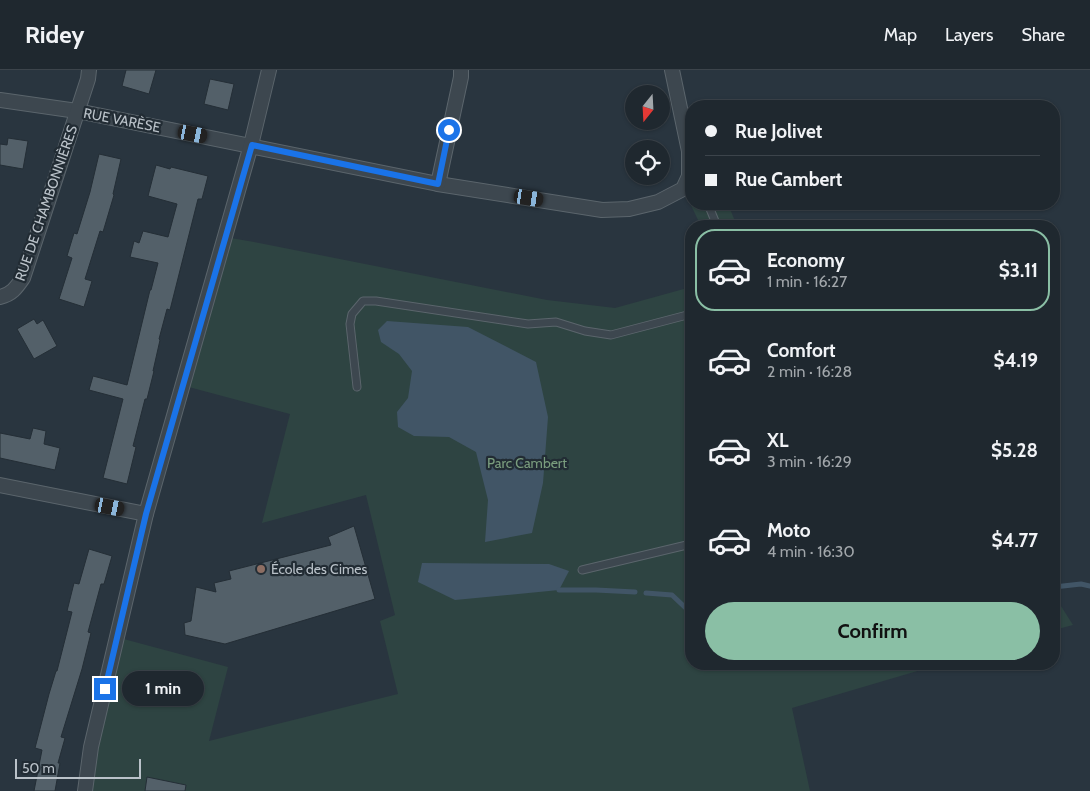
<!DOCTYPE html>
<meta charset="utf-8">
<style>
:root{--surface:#1f282f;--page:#2c343b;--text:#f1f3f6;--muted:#a1a6aa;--line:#3c444b;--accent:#8abfa5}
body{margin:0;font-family:Cabin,sans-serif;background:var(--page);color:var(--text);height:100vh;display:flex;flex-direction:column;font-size:19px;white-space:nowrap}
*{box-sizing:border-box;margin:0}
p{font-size:16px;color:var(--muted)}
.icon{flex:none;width:28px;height:28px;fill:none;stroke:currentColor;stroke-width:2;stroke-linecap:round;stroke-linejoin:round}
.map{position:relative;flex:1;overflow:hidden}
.panel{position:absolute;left:685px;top:150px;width:375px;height:450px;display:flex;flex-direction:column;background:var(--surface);border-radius:20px;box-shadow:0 1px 4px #0004,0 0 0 1px var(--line)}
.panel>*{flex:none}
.top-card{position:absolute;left:685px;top:30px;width:375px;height:110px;border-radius:20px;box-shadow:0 1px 4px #0004,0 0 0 1px var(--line);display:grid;align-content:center;height:110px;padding:0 20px;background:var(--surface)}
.needle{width:32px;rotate:198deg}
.fabs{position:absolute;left:625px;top:15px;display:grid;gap:10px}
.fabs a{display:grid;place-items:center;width:45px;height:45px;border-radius:50%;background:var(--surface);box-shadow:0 1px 4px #0004,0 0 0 1px var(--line);font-size:25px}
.scale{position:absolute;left:15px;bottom:12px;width:126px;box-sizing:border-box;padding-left:5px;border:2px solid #bac2c9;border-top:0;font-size:14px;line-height:18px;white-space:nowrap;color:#bac2c9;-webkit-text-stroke:4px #222c34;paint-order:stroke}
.end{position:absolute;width:22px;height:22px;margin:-11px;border:6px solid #1a73e8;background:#fff;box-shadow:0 0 0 2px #fff}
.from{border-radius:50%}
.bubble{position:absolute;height:35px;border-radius:18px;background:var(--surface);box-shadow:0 1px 4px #0004,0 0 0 1px var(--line);font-size:16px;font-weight:800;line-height:35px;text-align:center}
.car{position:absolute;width:15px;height:30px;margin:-15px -8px;border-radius:6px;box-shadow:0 0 4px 1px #0007;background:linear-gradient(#222 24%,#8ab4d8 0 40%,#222 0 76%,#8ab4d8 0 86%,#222 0)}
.top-card b{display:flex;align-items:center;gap:18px;height:48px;font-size:19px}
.top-card b+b{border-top:1px solid var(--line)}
.top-card i{width:12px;height:12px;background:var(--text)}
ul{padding:9px 0 0;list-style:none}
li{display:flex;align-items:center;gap:15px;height:82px;margin:0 10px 8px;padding:0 10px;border:2px solid transparent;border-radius:20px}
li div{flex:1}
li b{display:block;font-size:19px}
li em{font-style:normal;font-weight:800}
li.current{border-color:var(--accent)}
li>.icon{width:45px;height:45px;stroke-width:1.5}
.button{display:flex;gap:10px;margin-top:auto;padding:10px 20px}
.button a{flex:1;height:58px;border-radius:30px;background:var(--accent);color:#111;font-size:20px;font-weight:800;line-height:58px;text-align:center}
header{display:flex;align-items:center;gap:30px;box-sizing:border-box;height:70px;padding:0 25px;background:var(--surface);border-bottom:1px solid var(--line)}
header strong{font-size:24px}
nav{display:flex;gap:28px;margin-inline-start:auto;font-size:18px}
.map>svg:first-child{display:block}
.green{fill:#2e4442}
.water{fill:#415566}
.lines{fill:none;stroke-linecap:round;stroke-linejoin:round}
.stream{stroke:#415566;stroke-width:5}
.building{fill:#536069;stroke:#242e36}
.lane-casing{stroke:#5b656c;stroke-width:9}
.street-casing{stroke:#5b656c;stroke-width:16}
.lane{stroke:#3d474f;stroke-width:7}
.street{stroke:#3d474f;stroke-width:14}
.route{stroke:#1a73e8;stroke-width:6}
.education-dot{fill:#8d6e63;stroke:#222c34;stroke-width:2}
.labels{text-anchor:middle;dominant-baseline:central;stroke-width:4.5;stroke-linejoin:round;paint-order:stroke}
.street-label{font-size:14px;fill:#bac2c9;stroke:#222c34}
.park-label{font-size:14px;fill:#7a9d7e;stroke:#222c34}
.poi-label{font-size:14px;fill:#bac2c9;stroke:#222c34;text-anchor:start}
</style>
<header>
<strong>Ridey</strong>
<nav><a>Map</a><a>Layers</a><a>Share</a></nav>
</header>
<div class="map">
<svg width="1090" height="721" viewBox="0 0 1090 721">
<rect width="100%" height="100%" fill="#29353f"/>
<!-- green -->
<g class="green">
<path d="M691,115V134H728L737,156H701L683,119Z"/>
<path d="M225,167L254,172L547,230L615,238L691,217V594H941L792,638L810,721H89L120,568L228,597L209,671L398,624L380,551L395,545L366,425L262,453L290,344L185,316Z"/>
<path d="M1054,525L1073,555L1054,560Z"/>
</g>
<!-- water -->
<g class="water">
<path d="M387,251L468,257L536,292L548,347L543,413L532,463L485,472L488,430L476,382L449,367L414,366L398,357L397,342L408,328L412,301L399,284L381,272L378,260Z"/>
<path d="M422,493L549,494L569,501L559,520L455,530L418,512Z"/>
</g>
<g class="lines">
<!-- stream -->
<g class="stream">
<path d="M1054,517L1081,514L1090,516"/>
<path d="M559,520H596L635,522"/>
<path d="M646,523L672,525L691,543"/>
</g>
</g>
<!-- building -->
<g class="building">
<path d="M126,0H156L149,24L122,16Z"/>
<path d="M210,9L234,14L228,40L204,34Z"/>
<path d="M8,68L28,71L23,99L0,95V74L7,75Z"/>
<path d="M99,84L121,89L113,124L114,125L103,162L100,161L85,209L92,211L84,237L59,229L72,188L67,186L74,163L77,164L90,122Z"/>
<path d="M156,95L170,99L171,97L208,106L202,129H198L170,240L167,239L159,269L160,270L153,301H154L147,329H145L133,376L136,377L127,414L103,408L123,329L89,320L93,306L127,315L150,220H151L158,193L130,187L134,171L139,173L143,161L168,167L177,134L148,126Z"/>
<path d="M34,249L37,254L43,250L57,276L34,289L17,259Z"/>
<path d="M33,358L46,361L44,374L60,378L55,400L0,388V363L30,369Z"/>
<path d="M354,456L375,529L225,574L185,565L184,553L191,551L196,517L216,522L214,513L231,509L229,501L331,475L328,467Z"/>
<path d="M89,479L112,486L104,514H101L88,562L91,563L82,599L61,667L65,668L58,693H60L55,721H34L42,680L35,678L49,624L56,601H57L72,542L67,541L74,513L79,514Z"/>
<path d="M147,707L186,715L185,721H145Z"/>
</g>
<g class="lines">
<!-- lane casing -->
<g class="lane-casing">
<g id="lane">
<path d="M708,134L717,156"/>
<path d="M357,317L350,254L352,244L363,231H376L528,254L556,252L585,261L611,265L691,244"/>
<path d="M582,500L691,474"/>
</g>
</g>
<!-- street casing -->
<g class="street-casing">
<g id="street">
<path d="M0,30L77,41L438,114L602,140L629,139L658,132L683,119L689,106V81L672,0"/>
<path d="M438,114L461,7V0"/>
<path d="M0,227C12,224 16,218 23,208L88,9L89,0"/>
<path d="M0,415L146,444"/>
<path d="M85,721L91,677L146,444L251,75L269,0"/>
</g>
</g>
<!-- lane -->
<use href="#lane" class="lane"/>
<!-- street -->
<use href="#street" class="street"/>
</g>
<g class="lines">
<!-- route -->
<path class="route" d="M105,619L146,444L252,75L438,114L449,60"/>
</g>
<!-- markers -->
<circle class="education-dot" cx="261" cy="499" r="5"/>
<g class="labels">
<!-- street labels -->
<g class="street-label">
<text transform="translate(122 50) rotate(11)">RUE VARÈSE</text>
<text transform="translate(46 133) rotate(-71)">RUE DE CHAMBONNIÈRES</text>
</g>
<!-- park labels -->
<g class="park-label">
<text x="527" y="393">Parc Cambert</text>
</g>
<!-- poi labels -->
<g class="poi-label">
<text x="271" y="499">École des Cimes</text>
</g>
</g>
</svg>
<div class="fabs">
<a><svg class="needle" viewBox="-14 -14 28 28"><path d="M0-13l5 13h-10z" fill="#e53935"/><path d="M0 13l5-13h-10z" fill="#a1a6aa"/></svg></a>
<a><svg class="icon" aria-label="locate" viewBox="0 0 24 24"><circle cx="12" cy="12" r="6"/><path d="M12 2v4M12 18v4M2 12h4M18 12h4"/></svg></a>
</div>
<div class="scale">50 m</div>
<i class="end from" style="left:449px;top:60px"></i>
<i class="end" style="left:105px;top:619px"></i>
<div class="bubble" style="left:122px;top:601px;width:82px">1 min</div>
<i class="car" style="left:193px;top:64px;rotate:101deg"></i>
<i class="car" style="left:529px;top:128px;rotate:99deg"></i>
<i class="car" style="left:110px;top:437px;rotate:101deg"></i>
<div class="top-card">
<b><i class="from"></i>Rue Jolivet</b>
<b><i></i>Rue Cambert</b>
</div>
<section class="panel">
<ul>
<li class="current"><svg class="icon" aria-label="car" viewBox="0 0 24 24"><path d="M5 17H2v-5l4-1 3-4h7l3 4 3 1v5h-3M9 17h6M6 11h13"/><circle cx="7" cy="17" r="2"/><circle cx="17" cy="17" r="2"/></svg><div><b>Economy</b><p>1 min · 16:27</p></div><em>$3.11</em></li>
<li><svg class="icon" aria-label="car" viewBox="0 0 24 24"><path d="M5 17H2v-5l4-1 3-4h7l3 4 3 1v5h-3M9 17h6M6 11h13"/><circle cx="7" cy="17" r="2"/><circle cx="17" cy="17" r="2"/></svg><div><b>Comfort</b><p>2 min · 16:28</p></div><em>$4.19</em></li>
<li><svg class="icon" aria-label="car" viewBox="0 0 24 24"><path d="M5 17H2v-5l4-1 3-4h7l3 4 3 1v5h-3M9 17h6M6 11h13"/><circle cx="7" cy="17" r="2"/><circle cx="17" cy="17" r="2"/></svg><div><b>XL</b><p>3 min · 16:29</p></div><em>$5.28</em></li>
<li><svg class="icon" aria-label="car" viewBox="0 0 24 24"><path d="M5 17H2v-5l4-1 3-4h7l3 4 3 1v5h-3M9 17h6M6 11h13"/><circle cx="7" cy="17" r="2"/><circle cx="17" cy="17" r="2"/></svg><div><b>Moto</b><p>4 min · 16:30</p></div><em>$4.77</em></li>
</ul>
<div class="button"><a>Confirm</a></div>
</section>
</div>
